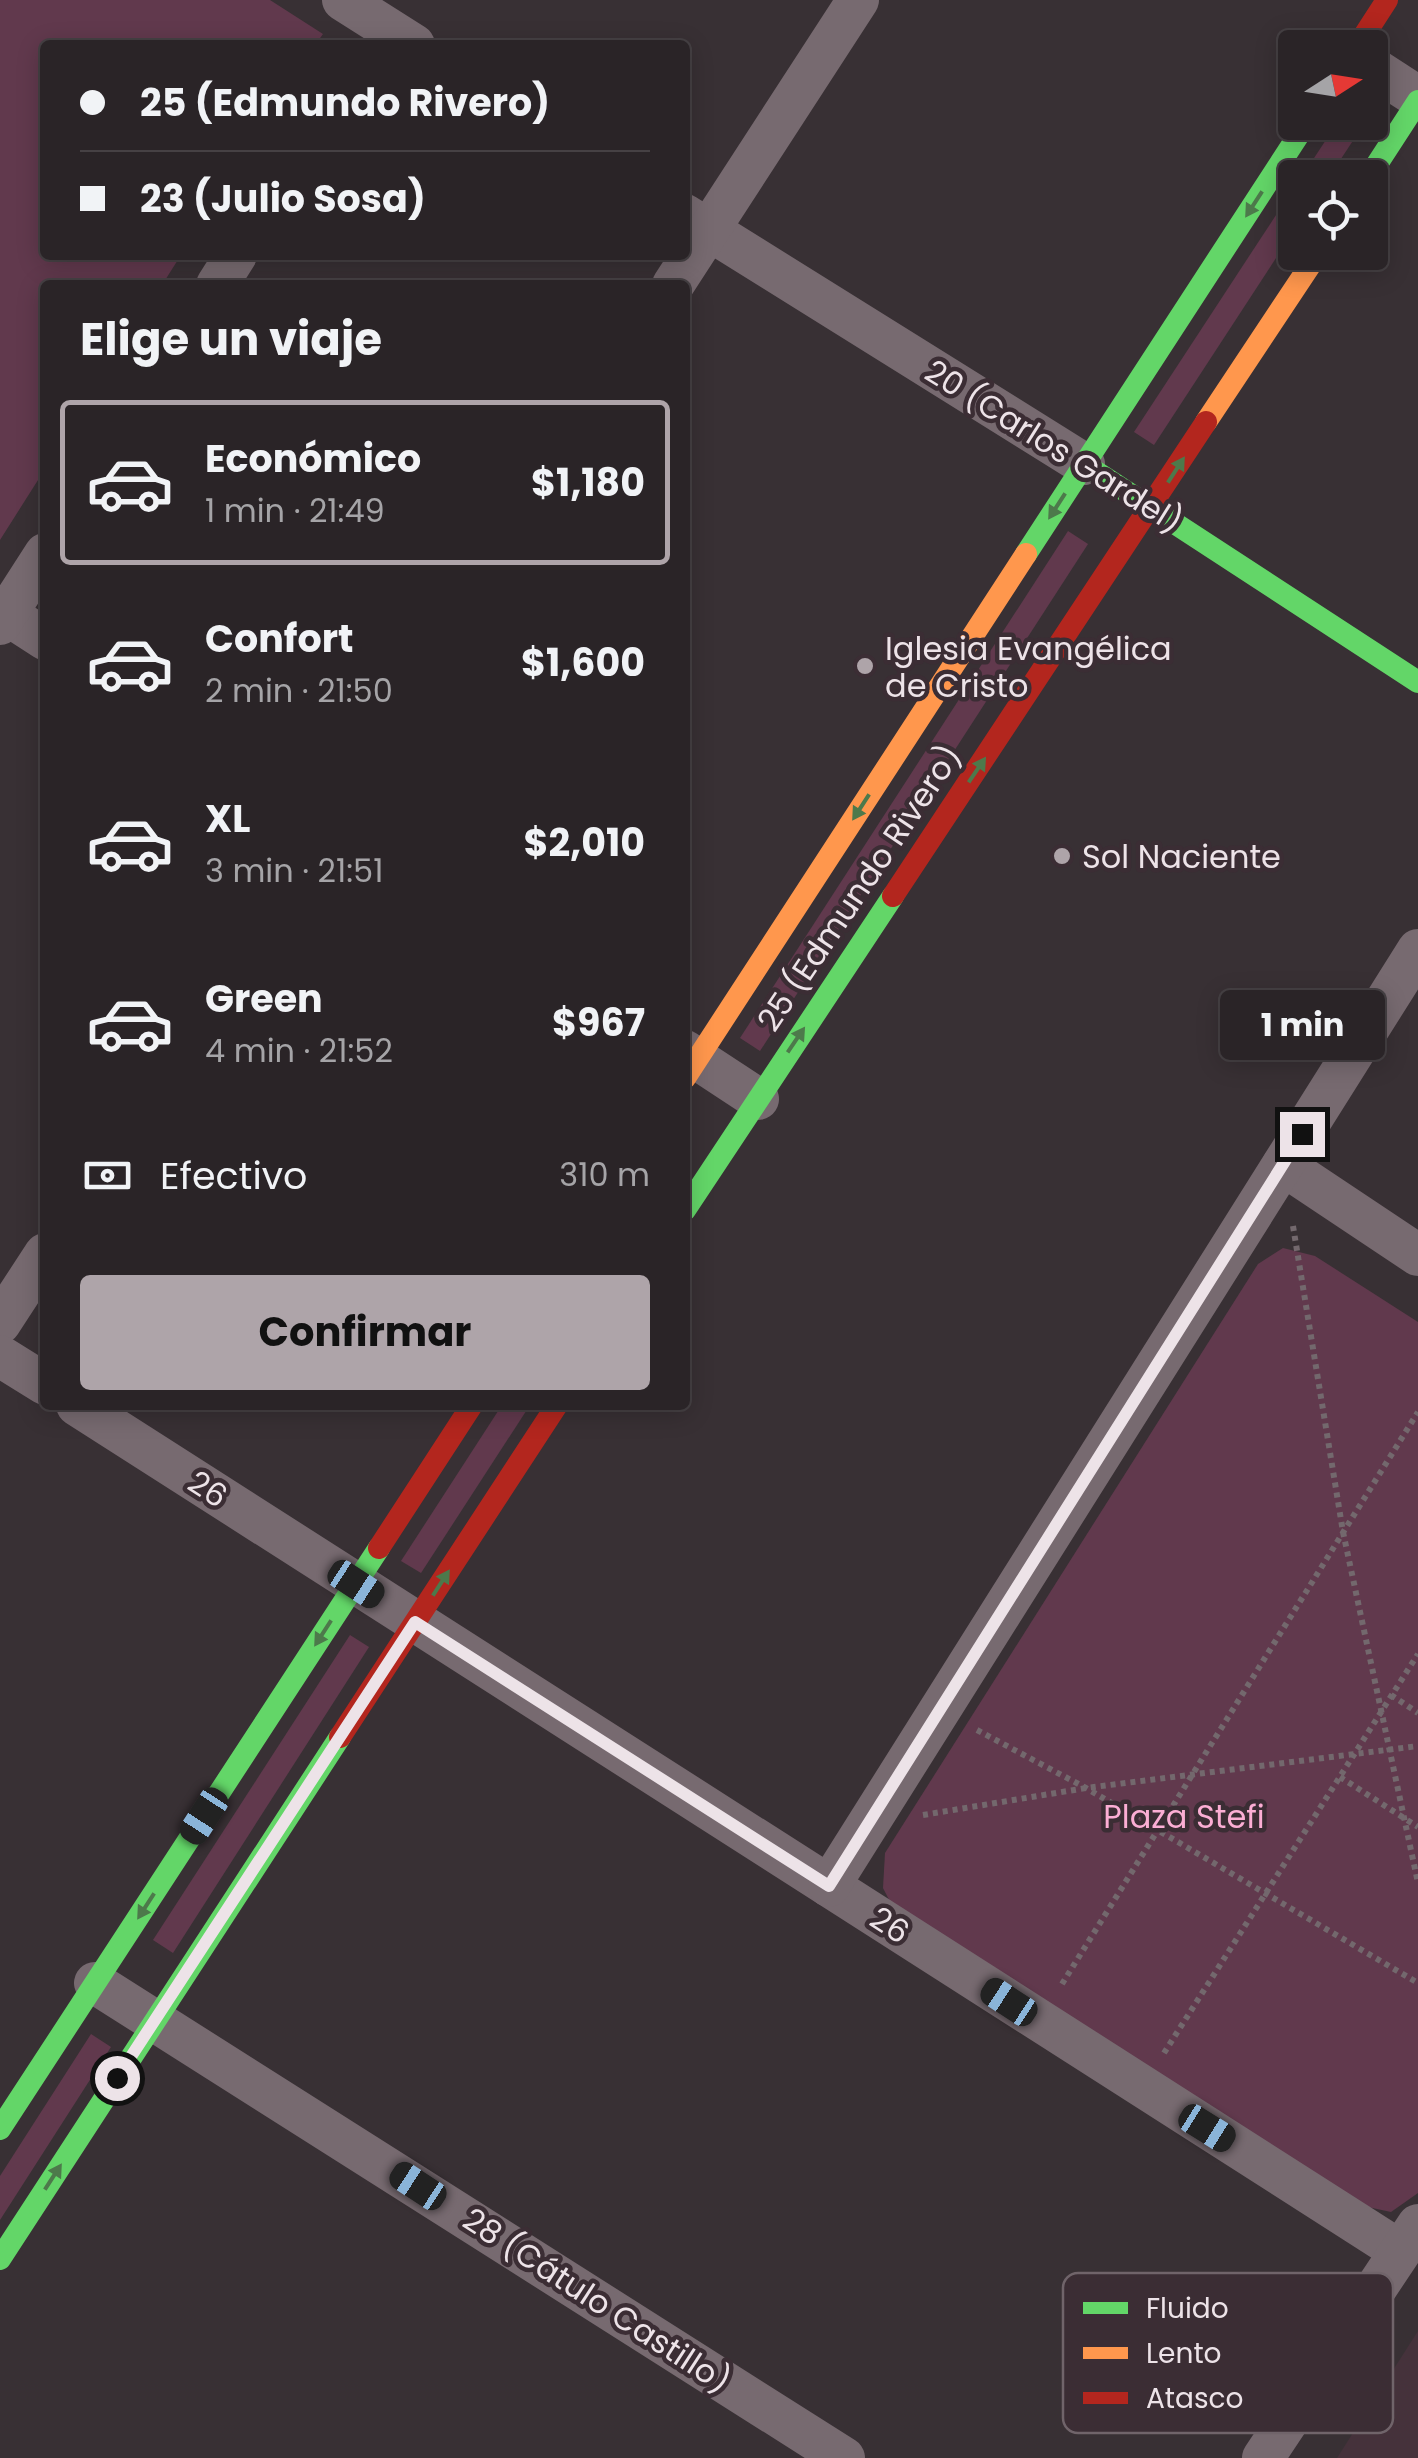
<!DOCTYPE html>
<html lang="es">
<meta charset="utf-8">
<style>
:root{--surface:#2a2427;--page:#322c2f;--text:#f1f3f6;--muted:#a5a4a7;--line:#464144;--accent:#aea4a9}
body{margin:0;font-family:Poppins,sans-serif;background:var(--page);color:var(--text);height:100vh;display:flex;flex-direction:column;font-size:38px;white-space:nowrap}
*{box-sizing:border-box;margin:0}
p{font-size:32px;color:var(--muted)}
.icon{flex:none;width:55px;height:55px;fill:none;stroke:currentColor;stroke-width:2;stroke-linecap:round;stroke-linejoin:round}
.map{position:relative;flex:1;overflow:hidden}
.details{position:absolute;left:40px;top:280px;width:650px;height:1130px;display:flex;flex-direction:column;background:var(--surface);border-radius:10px;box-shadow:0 5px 25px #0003,0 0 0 2px var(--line)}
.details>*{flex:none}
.top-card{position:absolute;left:40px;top:40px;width:650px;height:220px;border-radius:10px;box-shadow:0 5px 25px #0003,0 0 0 2px var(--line);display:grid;align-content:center;height:220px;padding:0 40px;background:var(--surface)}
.needle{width:65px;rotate:78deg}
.buttons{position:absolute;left:1278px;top:30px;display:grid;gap:20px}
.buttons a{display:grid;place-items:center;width:110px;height:110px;border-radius:10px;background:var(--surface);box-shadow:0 5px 25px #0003,0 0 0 2px var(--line);font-size:50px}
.end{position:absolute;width:45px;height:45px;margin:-22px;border:12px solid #ede3e8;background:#111;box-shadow:0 0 0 5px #111}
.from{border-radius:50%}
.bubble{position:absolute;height:70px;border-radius:10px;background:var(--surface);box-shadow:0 5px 25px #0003,0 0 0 2px var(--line);font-size:32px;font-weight:700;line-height:70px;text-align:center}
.car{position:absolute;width:30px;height:60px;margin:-30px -15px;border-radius:12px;box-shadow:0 0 8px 2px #0007;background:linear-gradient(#222 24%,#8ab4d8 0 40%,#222 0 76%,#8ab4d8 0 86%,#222 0)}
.top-card b{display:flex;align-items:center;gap:35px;height:95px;font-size:38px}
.top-card b+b{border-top:2px solid var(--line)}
.top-card i{width:25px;height:25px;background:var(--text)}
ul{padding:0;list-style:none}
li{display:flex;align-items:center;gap:30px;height:165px;margin:0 20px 15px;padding:0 20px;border:5px solid transparent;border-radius:10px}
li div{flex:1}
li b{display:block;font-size:38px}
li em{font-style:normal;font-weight:700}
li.current{border-color:var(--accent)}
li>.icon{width:90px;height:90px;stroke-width:1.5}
h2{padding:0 40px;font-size:45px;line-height:120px}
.pay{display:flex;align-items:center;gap:25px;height:110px;padding:0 40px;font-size:38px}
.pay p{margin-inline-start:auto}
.action{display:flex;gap:20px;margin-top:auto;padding:20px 40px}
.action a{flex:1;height:115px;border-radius:10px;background:var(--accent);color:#111;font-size:40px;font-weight:700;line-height:115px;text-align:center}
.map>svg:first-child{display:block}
.built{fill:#45323b}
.green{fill:#61394d}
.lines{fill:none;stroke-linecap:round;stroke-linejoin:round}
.path{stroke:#73686d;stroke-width:6;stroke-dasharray:5 5;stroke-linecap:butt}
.street{stroke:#776a70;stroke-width:42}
.fast{stroke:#63d668;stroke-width:22}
.slow{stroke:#ff974d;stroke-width:22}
.jam{stroke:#b3261e;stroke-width:22}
.oneway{fill:#4d794b}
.route{stroke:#ede3e8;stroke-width:12}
.poi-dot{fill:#aea4a9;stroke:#3b2d34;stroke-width:4}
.labels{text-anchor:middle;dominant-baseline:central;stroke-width:9;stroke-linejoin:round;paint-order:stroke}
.street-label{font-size:32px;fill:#ede3e8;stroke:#3b2d34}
.poi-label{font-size:32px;fill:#ede3e8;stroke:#3b2d34;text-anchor:start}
.park-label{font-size:32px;fill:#fbaed4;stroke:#3b2d34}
.key{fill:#3b2d34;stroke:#70646a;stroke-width:2.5}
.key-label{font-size:28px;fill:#ede3e8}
</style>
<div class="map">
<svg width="1418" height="2458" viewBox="0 0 1418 2458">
<rect width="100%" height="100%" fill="#383034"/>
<!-- built -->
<path class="built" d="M1418,2331V2458H1337Z"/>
<!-- green -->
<g class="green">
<path d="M0,0H270L323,34L315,45H45V255H181L162,285H45V469L0,540Z"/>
<path d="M1337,123H1356L1362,127L1329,177L1301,178Z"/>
<path d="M1295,186V229L1154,445L1134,432Z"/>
<path d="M1068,531L1088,544L760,1051L740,1038Z"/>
<path d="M1283,1248L1315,1256L1418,1322V2193L1391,2212L1354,2204L899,1919L883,1888L885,1853L1258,1264Z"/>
<path d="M502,1405H530L421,1573L401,1561Z"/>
<path d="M350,1635L369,1647L173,1953L153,1940Z"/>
<path d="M91,2034L111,2047L0,2220V2176Z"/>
</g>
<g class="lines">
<!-- path -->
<g class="path">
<path d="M1293,1226L1343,1532L1418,1883"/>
<path d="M1391,1695L1418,1713"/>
<path d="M977,1730L1086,1788L1418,1983"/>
<path d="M1340,1777L1418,1827"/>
<path d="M923,1815L1086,1788L1418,1746"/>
<path d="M1062,1984L1418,1412"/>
<path d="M1164,2053L1418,1654"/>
</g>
<!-- street -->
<g class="street">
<path d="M343,0L414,45"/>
<path d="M1370,66L1418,97"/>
<path d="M685,215L1084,464"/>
<path d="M217,285L236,255"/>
<path d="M673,285L858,0"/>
<path d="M0,610L45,639"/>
<path d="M0,624L45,554"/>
<path d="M685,1051L758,1099"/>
<path d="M1283,1165L1418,1255"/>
<path d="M0,1323L45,1254"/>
<path d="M0,1356L45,1384"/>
<path d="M77,1405L1400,2251"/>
<path d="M829,1886L1418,950"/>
<path d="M95,1983L844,2458"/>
<path d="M1263,2458L1418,2225"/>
</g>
<!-- fast -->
<g class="fast">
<path d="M1368,178L1418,101"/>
<path d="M1084,464L1418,682"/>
<path d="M1026,554L1307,122"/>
<path d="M685,1210L893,896"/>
<path d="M0,2129L379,1548"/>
<path d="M0,2259L340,1737"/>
</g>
<!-- slow -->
<g class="slow">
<path d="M1206,422L1319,252"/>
<path d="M685,1078L1026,554"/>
</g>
<!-- jam -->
<g class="jam">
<path d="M1356,48L1387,0"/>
<path d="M893,896L1206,422"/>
<path d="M379,1548L472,1405"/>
<path d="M340,1737L557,1405"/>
</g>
</g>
<!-- one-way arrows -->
<defs><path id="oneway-solid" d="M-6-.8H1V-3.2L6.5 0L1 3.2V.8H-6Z" transform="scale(2.5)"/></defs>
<g class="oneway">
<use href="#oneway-solid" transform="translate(1254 204) rotate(123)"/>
<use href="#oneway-solid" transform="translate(1176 470) rotate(-57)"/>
<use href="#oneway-solid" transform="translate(1057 506) rotate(123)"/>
<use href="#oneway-solid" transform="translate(977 770) rotate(-56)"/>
<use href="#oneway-solid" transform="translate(861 807) rotate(123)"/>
<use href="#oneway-solid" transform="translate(796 1040) rotate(-56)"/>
<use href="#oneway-solid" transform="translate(441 1583) rotate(-57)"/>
<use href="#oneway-solid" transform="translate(323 1633) rotate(123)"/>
<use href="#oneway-solid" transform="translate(146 1906) rotate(123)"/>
<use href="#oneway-solid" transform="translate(53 2177) rotate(-57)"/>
</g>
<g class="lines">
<!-- route -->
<path class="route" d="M117,2078L415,1622L829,1886L1302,1134"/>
</g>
<!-- markers -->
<g class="poi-dot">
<circle cx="865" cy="666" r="10"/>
<circle cx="1062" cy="856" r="10"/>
</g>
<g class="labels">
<!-- street labels -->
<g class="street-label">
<text transform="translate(1054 446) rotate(32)">20 (Carlos Gardel)</text>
<text transform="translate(859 888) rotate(-56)">25 (Edmundo Rivero)</text>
<text transform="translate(208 1489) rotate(33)">26</text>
<text transform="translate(890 1925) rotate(33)">26</text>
<text transform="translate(597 2300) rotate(33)">28 (Cátulo Castillo)</text>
</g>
<!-- poi labels -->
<g class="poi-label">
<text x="885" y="648">Iglesia Evangélica<tspan x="885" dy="37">de Cristo</tspan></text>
<text x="1082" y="856">Sol Naciente</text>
</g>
<!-- park labels -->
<g class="park-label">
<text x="1184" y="1816">Plaza Stefi</text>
</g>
</g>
<!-- legend -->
<rect x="1063" y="2273" width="330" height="160" rx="15" class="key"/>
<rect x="1083" y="2302" width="45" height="12" fill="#63d668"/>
<rect x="1083" y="2347" width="45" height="12" fill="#ff974d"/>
<rect x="1083" y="2392" width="45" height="12" fill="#b3261e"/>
<g class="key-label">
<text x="1146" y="2318">Fluido</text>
<text x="1146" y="2363">Lento</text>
<text x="1146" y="2408">Atasco</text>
</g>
</svg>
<div class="buttons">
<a><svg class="needle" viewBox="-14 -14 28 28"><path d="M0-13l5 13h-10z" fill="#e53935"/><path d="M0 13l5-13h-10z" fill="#a5a4a7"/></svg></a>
<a><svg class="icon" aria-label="locate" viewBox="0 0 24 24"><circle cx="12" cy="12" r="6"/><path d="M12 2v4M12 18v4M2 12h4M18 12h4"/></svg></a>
</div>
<i class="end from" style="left:117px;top:2078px"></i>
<i class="end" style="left:1302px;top:1134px"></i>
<div class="bubble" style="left:1220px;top:990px;width:165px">1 min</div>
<i class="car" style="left:356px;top:1584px;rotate:123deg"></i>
<i class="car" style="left:204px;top:1816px;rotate:213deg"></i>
<i class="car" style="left:1009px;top:2002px;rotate:303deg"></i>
<i class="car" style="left:1207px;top:2128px;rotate:122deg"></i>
<i class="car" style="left:418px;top:2186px;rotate:303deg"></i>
<div class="top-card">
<b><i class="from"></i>25 (Edmundo Rivero)</b>
<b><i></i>23 (Julio Sosa)</b>
</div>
<section class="details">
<h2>Elige un viaje</h2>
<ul>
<li class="current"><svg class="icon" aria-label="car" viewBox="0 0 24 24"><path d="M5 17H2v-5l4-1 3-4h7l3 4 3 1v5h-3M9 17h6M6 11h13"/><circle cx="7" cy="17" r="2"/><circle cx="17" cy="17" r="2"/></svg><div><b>Económico</b><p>1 min · 21:49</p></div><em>$1,180</em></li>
<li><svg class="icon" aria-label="car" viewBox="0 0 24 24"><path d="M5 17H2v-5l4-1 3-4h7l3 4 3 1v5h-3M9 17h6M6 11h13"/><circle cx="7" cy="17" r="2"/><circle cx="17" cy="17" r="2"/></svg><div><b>Confort</b><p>2 min · 21:50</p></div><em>$1,600</em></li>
<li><svg class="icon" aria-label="car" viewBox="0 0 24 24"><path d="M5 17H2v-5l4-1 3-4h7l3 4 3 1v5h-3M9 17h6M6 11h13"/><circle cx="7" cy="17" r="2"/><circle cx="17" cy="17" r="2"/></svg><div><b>XL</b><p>3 min · 21:51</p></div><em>$2,010</em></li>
<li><svg class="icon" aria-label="car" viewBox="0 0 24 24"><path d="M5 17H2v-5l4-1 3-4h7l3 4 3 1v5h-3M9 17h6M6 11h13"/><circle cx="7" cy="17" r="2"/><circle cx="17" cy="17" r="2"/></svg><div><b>Green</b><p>4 min · 21:52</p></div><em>$967</em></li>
</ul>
<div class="pay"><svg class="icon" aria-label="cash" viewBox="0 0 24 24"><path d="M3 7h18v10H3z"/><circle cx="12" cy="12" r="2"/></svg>Efectivo<p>310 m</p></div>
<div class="action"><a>Confirmar</a></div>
</section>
</div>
